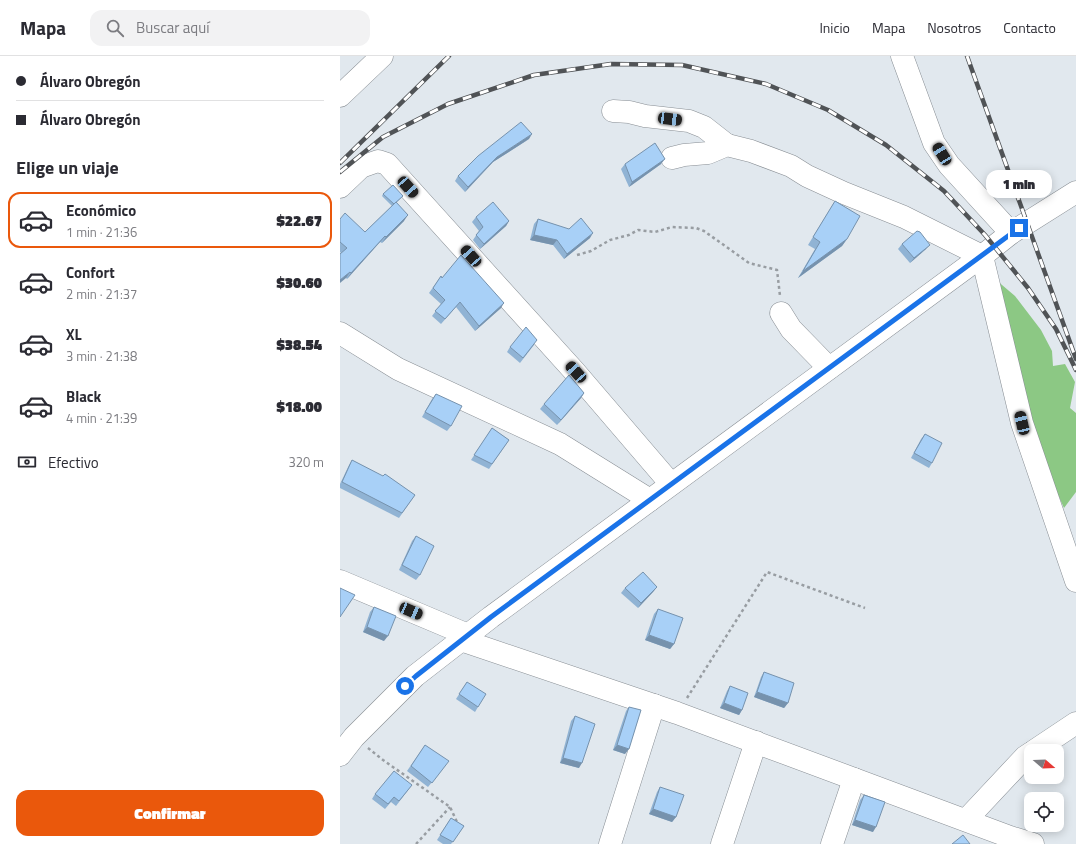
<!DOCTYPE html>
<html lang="es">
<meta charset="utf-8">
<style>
:root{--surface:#fff;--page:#f2f2f3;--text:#2b2b33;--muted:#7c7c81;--line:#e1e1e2;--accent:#ea580c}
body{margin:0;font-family:"Titillium Web",sans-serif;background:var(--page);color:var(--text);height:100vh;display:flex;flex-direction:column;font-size:15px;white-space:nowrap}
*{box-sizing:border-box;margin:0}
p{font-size:13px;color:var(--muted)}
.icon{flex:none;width:22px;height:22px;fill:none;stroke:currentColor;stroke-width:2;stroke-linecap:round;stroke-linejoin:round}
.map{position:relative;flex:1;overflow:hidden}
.panel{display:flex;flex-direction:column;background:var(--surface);width:340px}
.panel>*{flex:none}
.guide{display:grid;align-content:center;height:88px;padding:0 16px;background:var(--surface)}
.needle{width:26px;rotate:109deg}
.controls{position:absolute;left:684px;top:688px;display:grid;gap:8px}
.controls a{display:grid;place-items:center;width:40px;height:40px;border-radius:8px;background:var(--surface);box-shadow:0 2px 10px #0003;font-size:20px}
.end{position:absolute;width:18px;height:18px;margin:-9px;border:5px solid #1a73e8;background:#fff;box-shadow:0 0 0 2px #fff}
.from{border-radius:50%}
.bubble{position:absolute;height:28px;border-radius:12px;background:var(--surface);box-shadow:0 2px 10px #0003;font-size:13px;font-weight:800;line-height:28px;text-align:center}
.car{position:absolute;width:12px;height:24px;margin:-12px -6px;border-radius:5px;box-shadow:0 0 3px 1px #0007;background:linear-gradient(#222 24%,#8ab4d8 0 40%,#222 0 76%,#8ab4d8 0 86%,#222 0)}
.guide b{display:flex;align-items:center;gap:14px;height:38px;font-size:15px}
.guide b+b{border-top:1px solid var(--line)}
.guide i{width:10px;height:10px;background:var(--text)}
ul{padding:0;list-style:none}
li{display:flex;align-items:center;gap:12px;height:56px;margin:0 8px 6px;padding:0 8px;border:2px solid transparent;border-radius:12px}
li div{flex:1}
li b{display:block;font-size:15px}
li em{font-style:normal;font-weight:800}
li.current{border-color:var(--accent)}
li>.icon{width:36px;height:36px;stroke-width:1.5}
h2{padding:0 16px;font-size:18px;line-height:48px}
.pay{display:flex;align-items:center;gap:10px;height:44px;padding:0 16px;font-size:15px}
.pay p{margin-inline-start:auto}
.primary-button{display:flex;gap:8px;margin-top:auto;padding:8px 16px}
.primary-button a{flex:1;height:46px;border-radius:12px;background:var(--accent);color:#fff;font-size:16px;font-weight:800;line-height:46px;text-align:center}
header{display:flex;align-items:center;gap:24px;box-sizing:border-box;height:56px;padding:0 20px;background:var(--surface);border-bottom:1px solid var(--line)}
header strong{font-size:19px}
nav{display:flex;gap:22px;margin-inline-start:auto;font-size:14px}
.search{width:280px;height:36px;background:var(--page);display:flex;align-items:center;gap:10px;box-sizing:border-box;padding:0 14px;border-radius:12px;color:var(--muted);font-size:15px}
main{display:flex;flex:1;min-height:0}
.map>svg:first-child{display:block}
.green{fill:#8cc884}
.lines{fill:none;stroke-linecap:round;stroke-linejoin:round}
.minor-casing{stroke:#888e94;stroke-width:23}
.path{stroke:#989da2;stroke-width:2.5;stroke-dasharray:3 3;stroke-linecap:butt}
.minor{stroke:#fff;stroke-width:22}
.rail-casing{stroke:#505356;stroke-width:4.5}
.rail{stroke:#fff;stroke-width:3;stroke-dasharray:9;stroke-linecap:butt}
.wall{fill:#90b3d4}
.shaded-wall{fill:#7692ad}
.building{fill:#a8d0f7;stroke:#7692ad}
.route{stroke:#1a73e8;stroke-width:5}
</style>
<header>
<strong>Mapa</strong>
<div class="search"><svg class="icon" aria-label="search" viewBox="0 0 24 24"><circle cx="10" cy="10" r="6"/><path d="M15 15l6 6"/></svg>Buscar aquí</div>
<nav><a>Inicio</a><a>Mapa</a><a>Nosotros</a><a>Contacto</a></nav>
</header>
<main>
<section class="panel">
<div class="guide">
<b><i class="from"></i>Álvaro Obregón</b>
<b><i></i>Álvaro Obregón</b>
</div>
<h2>Elige un viaje</h2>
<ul>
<li class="current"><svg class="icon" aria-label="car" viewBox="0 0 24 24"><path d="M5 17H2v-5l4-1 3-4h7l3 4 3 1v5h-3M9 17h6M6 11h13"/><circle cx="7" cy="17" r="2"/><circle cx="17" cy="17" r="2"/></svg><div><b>Económico</b><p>1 min · 21:36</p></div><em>$22.67</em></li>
<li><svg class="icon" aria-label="car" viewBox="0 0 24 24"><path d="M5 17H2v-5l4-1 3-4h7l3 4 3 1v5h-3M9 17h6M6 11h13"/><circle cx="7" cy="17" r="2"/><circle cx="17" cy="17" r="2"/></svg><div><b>Confort</b><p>2 min · 21:37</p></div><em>$30.60</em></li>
<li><svg class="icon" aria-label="car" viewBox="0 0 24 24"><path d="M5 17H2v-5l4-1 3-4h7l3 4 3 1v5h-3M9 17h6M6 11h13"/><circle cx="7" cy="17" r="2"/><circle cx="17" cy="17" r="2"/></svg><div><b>XL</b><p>3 min · 21:38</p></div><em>$38.54</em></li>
<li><svg class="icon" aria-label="car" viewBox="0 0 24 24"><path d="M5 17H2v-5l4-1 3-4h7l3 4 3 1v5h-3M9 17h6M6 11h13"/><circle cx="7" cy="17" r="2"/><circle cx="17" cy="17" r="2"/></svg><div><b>Black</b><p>4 min · 21:39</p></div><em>$18.00</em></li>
</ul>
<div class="pay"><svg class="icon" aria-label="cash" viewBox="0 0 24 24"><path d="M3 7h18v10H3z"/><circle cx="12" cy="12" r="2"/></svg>Efectivo<p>320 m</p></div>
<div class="primary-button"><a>Confirmar</a></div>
</section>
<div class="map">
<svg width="736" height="788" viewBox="0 0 736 788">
<rect width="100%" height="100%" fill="#e1e8ee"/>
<!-- green -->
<path class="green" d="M655,223L675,240L701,274L712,295L713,310L725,308L735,326L730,352L736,357V436L724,452L700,399Z"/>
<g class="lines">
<!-- minor casing -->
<g class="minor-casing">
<g id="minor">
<path d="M562,0L594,87L609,109L671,177"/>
<path d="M0,40L42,0"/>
<path d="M273,55L289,56L305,60L349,65L364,71L387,89"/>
<path d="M332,102L344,99L368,97L387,89L411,95L451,110L467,120L504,137L564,161L642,200L682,367L736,525"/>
<path d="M0,131L21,111L38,105L47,108L235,316L331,428"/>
<path d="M441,257L451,273L489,312"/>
<path d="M0,277L58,313L220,388L310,444"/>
<path d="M0,525L128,579"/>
<path d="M121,584L337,657L670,781L693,788"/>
<path d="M694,695L736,667"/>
<path d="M0,699L14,681L75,620L151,561L642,200L671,177L736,136"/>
<path d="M626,764L685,701L691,697"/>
<path d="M270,788L314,649"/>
<path d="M382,788L416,686"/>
<path d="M492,788L514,723"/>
</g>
</g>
<!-- path -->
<g class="path">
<path d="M237,199L251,195L270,184L289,179L298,174L315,176L332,171L356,172L364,175L409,207L437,214L440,240"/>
<path d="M347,642L427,516L525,552"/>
<path d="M28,692L43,704L110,751L117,766"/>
<path d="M76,788L110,751"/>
</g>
<!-- minor -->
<use href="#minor" class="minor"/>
<!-- rail casing -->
<g class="rail-casing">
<g id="rail">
<path d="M627,0L736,303"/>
<path d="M0,107L109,0"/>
<path d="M0,116L43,81L108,48L194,19L271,8L342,9L426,28L488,54L546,89L604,135L645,179L688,232L716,273L736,314"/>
</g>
</g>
<!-- rail -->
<use href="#rail" class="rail"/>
</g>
<!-- wall -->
<g class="wall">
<path d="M189,83L153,106L125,136L115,125L118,120Z"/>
<path d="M285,108H321L289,131L281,113Z"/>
<path d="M43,138L63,140L56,147L64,165L42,187L40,186L7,223L6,222L1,197L0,196V163L25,176L52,150L42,140Z"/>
<path d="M495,145L507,183L502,190L458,222L475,193L468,189Z"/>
<path d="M136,161L169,165L166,170L140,193L133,184L139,175L132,166Z"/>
<path d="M198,163L250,182L224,203L213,189L190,184L194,168Z"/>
<path d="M562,188L586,193L570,207L558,193Z"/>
<path d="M101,220L102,222L161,252L135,275L116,251L101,268L92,260L101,248L89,237Z"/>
<path d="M194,289L180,307L167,296L170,291Z"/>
<path d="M244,337L241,342L217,369L200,353L204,348Z"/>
<path d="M96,338L111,370L107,375L82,361L92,343Z"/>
<path d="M152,372L169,384L149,413L131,404Z"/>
<path d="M585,378L592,407L589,412L571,402L581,383Z"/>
<path d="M12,404L75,439L59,462L0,432V428L9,409Z"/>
<path d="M76,480L80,519L76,524L59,514L72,485Z"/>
<path d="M317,531L313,536L298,552L281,537L285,532Z"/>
<path d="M34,551L44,585L23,576L30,556Z"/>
<path d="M318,553L334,588L330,593L305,584L314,558Z"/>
<path d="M424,616L448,647L444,652L414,641L421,621Z"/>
<path d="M127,626L138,651L135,656L116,643Z"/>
<path d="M390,630L402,654L399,659L380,652L387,635Z"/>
<path d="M289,651L285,698L273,694L286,655Z"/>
<path d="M235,660L239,712L220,707L231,665Z"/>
<path d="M85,689L105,710L88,731L67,715Z"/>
<path d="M72,729L56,750L51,746L45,753L32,743L35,738Z"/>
<path d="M320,731L336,761L332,766L309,758L317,736Z"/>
<path d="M524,739L533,776L512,769L520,744Z"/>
<path d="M111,762L124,770L111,788H103L97,784Z"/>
</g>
<!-- shaded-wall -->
<g class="shaded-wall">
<path d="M192,78L189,83L153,106L125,136L128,131L157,101Z"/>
<path d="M325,103L321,108L289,131L292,126Z"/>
<path d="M68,159L64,165L42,187L46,181Z"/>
<path d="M169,165L166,170L140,193L144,188Z"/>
<path d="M253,177L250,182L224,203L227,198Z"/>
<path d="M194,179L217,184L213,189L190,184Z"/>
<path d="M45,180L40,186L7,223L11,217Z"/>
<path d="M507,183L502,190L458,222L463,215Z"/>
<path d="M590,189L586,193L570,207L574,202Z"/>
<path d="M10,216L6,222L0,227V224Z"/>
<path d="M164,247L161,252L135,275L139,270Z"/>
<path d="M244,337L241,342L217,369L221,364Z"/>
<path d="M317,531L313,536L298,552L301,547Z"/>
<path d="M27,571L48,580L44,585L23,576Z"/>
<path d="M309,579L334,588L330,593L305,584Z"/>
<path d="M417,636L448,647L444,652L414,641Z"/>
<path d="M384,647L402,654L399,659L380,652Z"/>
<path d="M277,689L289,693L285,698L273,694Z"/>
<path d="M223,702L242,707L239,712L220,707Z"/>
<path d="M313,753L336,761L332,766L309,758Z"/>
<path d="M515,764L536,771L533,776L512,769Z"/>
</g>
<!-- building -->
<g class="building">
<path d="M181,66L192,78L157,101L128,131L118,120L138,100Z"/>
<path d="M315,87L325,103L292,126L285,108Z"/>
<path d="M53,129L63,140L54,148L43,138Z"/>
<path d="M495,145L520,160L507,183L463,215L480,186L473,181Z"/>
<path d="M56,146L68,159L46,181L45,180L11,217L10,216L0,224V198L7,192L0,186V163L5,157L25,176Z"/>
<path d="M153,146L169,165L144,188L136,179L143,171L136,161Z"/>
<path d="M241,162L253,177L227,198L217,184L194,179L198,163L229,173Z"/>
<path d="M577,175L580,176L590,189L574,202L562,188Z"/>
<path d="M121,199L164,247L139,270L120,246L105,263L95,255L105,244L93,232L101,220L102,222Z"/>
<path d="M186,271L197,284L183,302L170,291Z"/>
<path d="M229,319L244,337L221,364L204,348Z"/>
<path d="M96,338L122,350L111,370L85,356Z"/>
<path d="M152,372L169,384L152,408L134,399Z"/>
<path d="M585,378L602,387L592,407L574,397Z"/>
<path d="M12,404L43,420L45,418L75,439L62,457L2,426Z"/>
<path d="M76,480L94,490L80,519L62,509Z"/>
<path d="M303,516L317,531L301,547L285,532Z"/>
<path d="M0,532L15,539L0,561Z"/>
<path d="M34,551L56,560L48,580L27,571Z"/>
<path d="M318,553L343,562L334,588L309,579Z"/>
<path d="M424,616L454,627L448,647L417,636Z"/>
<path d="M127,626L146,638L138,651L119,638Z"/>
<path d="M390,630L408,637L402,654L384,647Z"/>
<path d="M289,651L301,654L289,693L277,689Z"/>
<path d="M235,660L255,668L242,707L223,702Z"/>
<path d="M85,689L109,705L92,727L71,710Z"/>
<path d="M54,715L72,729L59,745L54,741L48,748L35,738Z"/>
<path d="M320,731L344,739L336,761L313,753Z"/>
<path d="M524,739L545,746L536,771L515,764Z"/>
<path d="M111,762L124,770L113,786L100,779Z"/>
<path d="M623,779L630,788H612Z"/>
</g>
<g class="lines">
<!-- route -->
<path class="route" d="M65,630L76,620L151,561L679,172"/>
</g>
</svg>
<div class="controls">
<a><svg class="needle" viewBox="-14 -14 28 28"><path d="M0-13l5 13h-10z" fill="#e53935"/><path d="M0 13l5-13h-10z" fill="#7c7c81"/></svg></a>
<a><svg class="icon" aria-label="locate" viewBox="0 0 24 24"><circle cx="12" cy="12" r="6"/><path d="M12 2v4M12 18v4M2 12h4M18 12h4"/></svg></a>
</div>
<i class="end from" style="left:65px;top:630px"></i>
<i class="end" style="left:679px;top:172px"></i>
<div class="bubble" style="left:646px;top:114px;width:66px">1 min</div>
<i class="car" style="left:330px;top:63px;rotate:97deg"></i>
<i class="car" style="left:602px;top:98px;rotate:328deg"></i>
<i class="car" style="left:68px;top:131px;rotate:138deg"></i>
<i class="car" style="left:131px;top:200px;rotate:318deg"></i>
<i class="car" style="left:236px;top:316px;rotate:318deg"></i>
<i class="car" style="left:682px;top:367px;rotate:347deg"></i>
<i class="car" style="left:71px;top:555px;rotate:113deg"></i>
</div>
</main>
